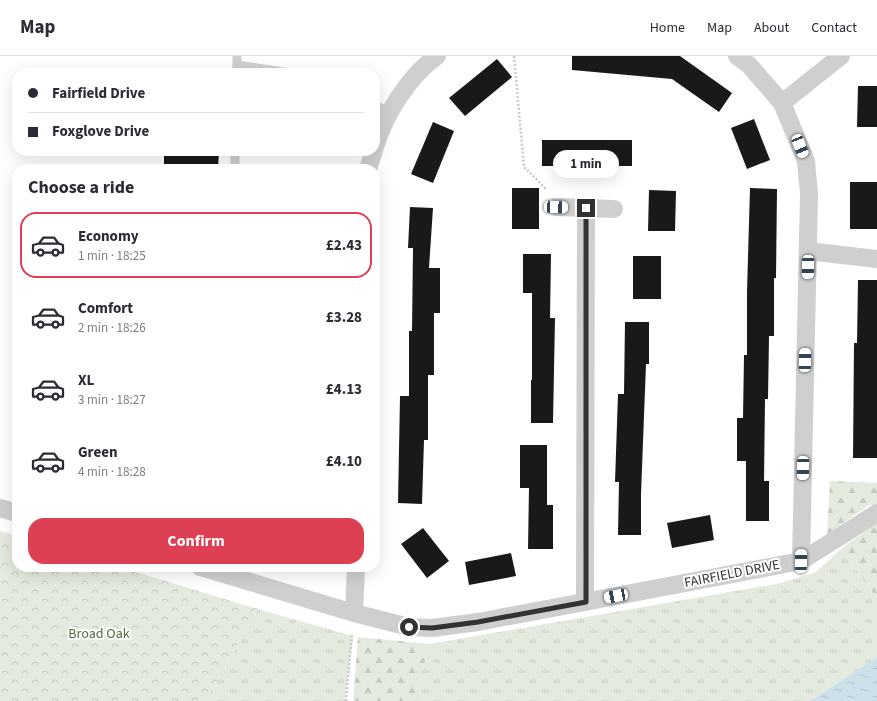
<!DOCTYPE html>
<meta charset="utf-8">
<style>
:root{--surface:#fff;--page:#f2f2f3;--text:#2b2b33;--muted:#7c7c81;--line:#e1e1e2;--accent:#dd3f53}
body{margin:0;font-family:"Source Sans 3",sans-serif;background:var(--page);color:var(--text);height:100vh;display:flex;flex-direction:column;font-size:15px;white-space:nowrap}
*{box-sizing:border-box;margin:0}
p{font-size:13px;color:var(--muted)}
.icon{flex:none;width:22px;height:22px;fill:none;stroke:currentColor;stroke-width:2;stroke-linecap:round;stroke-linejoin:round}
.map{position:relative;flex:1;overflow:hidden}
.drawer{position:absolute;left:12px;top:108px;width:368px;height:408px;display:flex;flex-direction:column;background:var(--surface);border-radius:16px;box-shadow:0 4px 16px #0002}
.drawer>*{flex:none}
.banner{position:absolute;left:12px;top:12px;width:368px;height:88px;border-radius:16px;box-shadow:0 4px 16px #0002;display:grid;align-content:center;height:88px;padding:0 16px;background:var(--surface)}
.end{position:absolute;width:18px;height:18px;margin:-9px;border:5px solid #323232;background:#fff;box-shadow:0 0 0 2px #fff}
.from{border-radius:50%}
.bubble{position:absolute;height:28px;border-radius:14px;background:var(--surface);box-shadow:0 4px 16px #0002;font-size:13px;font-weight:700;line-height:28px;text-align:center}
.car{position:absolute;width:12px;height:24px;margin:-12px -6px;border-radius:5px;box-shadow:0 0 3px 1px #0007;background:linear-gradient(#fff 24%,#345 0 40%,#fff 0 76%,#345 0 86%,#fff 0)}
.banner b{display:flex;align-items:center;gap:14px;height:38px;font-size:15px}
.banner b+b{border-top:1px solid var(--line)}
.banner i{width:10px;height:10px;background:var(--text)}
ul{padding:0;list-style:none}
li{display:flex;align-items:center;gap:12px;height:66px;margin:0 8px 6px;padding:0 8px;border:2px solid transparent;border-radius:16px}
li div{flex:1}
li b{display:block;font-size:15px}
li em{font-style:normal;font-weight:700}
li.current{border-color:var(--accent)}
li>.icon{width:36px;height:36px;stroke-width:1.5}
h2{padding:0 16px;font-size:18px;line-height:48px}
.cta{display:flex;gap:8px;margin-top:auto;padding:8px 16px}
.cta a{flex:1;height:46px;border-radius:16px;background:var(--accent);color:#fff;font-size:16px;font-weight:700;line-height:46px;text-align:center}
header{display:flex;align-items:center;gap:24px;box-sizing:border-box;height:56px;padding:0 20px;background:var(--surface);border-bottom:1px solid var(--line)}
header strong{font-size:19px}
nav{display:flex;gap:22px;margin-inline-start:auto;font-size:14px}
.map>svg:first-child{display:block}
.grass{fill:url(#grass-tufts)}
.forest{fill:url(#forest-firs)}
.park{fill:url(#park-crowns)}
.water{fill:url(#water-ripples)}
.building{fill:#191919}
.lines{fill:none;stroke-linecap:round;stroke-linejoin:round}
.path{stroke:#c9c9c9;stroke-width:2.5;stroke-dasharray:2 2;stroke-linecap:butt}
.service{stroke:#cfcfcf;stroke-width:9}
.minor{stroke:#cfcfcf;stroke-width:18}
.route{stroke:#323232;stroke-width:5}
.labels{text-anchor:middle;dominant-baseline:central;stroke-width:4;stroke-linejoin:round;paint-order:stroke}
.street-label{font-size:14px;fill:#323232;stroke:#fff}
.park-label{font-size:14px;fill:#576c40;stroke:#fff}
</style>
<header>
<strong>Map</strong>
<nav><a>Home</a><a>Map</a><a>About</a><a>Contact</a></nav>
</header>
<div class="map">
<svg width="877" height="645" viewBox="0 0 877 645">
<defs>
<pattern id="grass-tufts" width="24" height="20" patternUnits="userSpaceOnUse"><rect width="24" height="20" fill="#e5eade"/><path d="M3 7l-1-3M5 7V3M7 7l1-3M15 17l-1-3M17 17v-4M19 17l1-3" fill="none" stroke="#c5c9bf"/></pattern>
<pattern id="forest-firs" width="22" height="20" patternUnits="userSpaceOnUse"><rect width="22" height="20" fill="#e5eade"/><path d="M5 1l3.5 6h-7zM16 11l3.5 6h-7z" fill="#c5c9bf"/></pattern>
<pattern id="park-crowns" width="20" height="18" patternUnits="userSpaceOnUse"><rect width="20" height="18" fill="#e5eade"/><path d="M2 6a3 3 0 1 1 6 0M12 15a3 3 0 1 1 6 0" fill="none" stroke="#c5c9bf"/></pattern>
<pattern id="water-ripples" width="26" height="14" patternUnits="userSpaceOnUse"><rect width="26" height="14" fill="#cce0ea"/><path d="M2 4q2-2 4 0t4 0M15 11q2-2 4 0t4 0" fill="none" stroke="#b0c1c9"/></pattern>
</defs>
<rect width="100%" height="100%" fill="#fff"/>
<!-- grass -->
<g class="grass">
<path d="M841,493L877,542V601L815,642L807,645H413L430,588L781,527L816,516Z"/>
<path d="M258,553L353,580L345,645H205Z"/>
</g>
<!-- forest -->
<g class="forest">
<path d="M830,425L877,427V449H869L827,479Z"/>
<path d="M877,467V542L841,493Z"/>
<path d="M358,581L430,588L413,645H353Z"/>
</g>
<!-- park -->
<path class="park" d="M0,475L17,480V511H119L258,553L205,645H0Z"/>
<!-- water -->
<path class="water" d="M877,601V645H807L815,642Z"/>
<!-- building -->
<g class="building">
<path d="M572,0H680L732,37L719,56L672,23L572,14Z"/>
<path d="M497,3L512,21L465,60L449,42Z"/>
<path d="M858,30H877V71H857Z"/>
<path d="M754,63L770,104L747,113L731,72Z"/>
<path d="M433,66L454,75L433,127L411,118Z"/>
<rect x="542" y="84" width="90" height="26"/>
<path d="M164,95H219L218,113H164Z"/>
<rect x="850" y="126" width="27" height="47"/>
<rect x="512" y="132" width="27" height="41"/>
<path d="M750,132L777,133L776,222H774V280H769L768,343H765L764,425H769V465H746V405H737V362H743L744,299H747V236Z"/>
<path d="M649,134L676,135L675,175H648Z"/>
<path d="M410,151L433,152L429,212H440V257H434V319H428V384H424L422,448L398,447L400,340H409V275H412L413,192H408Z"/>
<path d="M523,198H551L550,262H555L553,367H531V324H532V237H523Z"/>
<rect x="633" y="200" width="28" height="43"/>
<path d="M858,224H877V402H853L854,287H857Z"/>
<path d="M625,266H649V308H646L641,438V479H618L619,426H615L618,338H624Z"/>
<path d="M520,389H547V449H553V493H528L529,432H520Z"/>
<path d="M710,459L714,484L672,492L667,467Z"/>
<path d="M423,472L449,505L427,522L401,488Z"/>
<path d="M511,497L516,520L469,529L465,506Z"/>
</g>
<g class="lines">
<!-- path -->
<g class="path">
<path d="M514,0L524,111L546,133"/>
<path d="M346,645L352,577"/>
</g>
<!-- service -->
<g class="service">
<path d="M237,9L290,17"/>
<path d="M237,17V0"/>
<path d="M375,49L390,56"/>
<path d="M235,113V95"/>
</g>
<!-- minor -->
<g class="minor">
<path d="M782,47L841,0"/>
<path d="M375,91C385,58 409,20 437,0"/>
<path d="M368,113L374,95"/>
<path d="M556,151L614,153"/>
<path d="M808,195L877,203"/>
<path d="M0,452L17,457"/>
<path d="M801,505L877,457"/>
<path d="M200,511L354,557L409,571L432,572L478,566L801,505L809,138L806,105L782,47L749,9L737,0"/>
<path d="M585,546L586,152"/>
<path d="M354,557L356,511"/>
</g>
</g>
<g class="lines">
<!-- route -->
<path class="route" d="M409,571L432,572L478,566L586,546V152"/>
</g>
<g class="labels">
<!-- street labels -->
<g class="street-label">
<text transform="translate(732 518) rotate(-11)">FAIRFIELD DRIVE</text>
</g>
<!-- park labels -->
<g class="park-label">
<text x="99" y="578">Broad Oak</text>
</g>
</g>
</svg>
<i class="end from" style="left:409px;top:571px"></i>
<i class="end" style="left:586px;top:152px"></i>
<div class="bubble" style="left:553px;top:94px;width:66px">1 min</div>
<i class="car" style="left:800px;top:90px;rotate:158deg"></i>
<i class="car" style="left:556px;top:151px;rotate:92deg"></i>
<i class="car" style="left:808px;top:211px;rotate:181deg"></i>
<i class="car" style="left:805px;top:304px;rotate:1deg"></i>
<i class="car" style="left:803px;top:412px;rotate:181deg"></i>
<i class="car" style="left:801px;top:505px;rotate:1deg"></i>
<i class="car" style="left:616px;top:540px;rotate:259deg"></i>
<div class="banner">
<b><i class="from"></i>Fairfield Drive</b>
<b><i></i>Foxglove Drive</b>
</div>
<section class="drawer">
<h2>Choose a ride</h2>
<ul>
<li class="current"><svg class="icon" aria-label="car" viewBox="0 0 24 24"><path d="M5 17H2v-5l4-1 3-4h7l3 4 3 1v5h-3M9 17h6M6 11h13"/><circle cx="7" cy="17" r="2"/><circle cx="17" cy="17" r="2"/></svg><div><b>Economy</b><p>1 min · 18:25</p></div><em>£2.43</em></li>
<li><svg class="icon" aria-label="car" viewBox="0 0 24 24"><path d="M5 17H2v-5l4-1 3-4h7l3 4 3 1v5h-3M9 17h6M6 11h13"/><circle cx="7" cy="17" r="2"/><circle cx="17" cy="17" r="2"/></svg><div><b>Comfort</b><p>2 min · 18:26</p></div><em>£3.28</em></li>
<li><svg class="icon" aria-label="car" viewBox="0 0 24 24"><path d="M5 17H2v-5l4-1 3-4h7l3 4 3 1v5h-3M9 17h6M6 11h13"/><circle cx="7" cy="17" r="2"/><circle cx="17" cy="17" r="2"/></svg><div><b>XL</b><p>3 min · 18:27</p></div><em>£4.13</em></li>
<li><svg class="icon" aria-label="car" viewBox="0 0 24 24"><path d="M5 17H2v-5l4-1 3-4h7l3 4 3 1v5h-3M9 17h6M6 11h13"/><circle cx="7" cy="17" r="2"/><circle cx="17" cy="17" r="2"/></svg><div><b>Green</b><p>4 min · 18:28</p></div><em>£4.10</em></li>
</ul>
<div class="cta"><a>Confirm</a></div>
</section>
</div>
